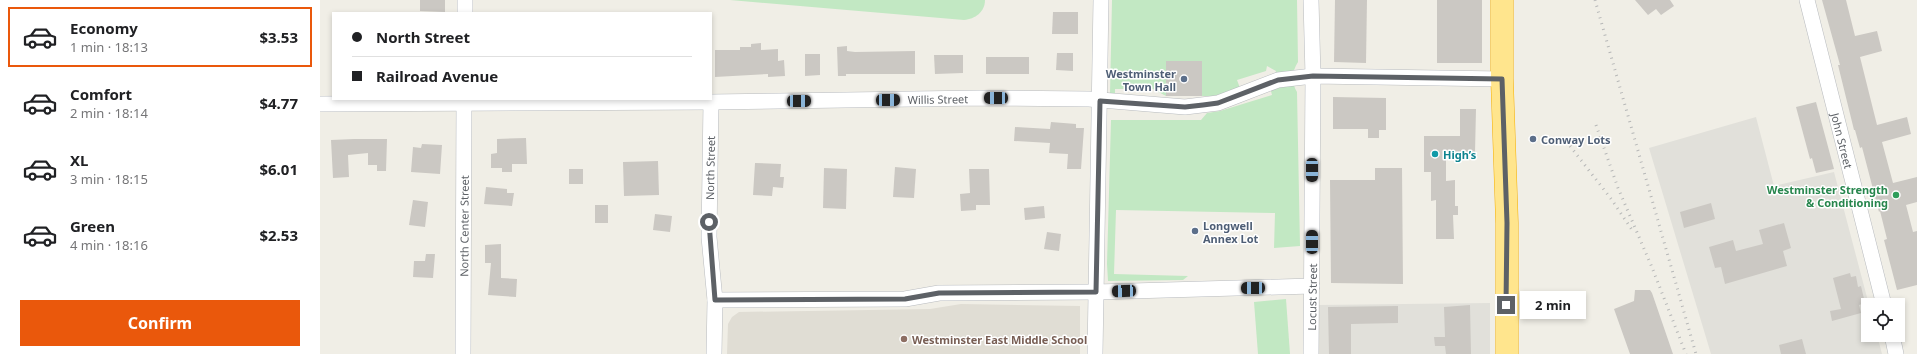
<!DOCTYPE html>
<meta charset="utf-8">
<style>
:root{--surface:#fff;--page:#f6f6f6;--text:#202124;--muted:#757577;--line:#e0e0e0;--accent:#ea580c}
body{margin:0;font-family:"Noto Sans",sans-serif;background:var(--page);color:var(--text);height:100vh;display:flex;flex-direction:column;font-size:15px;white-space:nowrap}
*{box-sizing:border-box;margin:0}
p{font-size:13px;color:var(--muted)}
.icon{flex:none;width:22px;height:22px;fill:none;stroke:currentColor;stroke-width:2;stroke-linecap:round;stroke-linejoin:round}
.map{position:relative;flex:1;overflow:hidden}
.side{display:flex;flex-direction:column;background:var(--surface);width:320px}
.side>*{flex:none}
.hud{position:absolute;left:12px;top:12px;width:380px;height:88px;border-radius:0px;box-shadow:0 2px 6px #0003;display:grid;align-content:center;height:88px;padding:0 20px;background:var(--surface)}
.controls{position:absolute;left:1541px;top:298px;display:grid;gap:8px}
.controls a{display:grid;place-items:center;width:44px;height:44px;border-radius:0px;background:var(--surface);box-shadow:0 2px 6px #0003;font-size:20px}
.end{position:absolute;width:18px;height:18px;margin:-9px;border:5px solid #5d6166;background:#fff;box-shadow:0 0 0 2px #fff}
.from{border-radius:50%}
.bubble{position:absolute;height:28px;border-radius:0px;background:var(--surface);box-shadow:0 2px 6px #0003;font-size:13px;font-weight:700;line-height:28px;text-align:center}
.car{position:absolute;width:12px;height:24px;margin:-12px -6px;border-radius:5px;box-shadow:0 0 3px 1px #0007;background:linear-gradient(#222 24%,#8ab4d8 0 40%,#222 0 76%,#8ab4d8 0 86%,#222 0)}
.hud b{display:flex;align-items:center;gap:14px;height:38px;font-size:15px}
.hud b+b{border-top:1px solid var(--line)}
.hud i{width:10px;height:10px;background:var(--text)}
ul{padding:7px 0 0;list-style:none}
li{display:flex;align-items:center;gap:12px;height:60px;margin:0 8px 6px;padding:0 12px;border:2px solid transparent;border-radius:0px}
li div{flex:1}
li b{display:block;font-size:15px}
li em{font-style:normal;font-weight:700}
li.on{border-color:var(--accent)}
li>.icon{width:36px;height:36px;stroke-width:1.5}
.action{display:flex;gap:8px;margin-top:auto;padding:8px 20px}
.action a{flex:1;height:46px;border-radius:0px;background:var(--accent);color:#fff;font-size:16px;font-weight:700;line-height:46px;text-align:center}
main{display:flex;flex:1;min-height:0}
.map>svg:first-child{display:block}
.industrial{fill:#e1e0da}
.education{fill:#e0ddd4}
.green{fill:#c2e8c3}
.building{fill:#cbc8c3}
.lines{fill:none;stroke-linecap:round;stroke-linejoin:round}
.minor-casing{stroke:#b8bbbf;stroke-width:16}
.highway-casing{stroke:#f5af00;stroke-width:23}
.minor{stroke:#fff;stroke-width:15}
.highway{stroke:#ffe58d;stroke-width:22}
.rail{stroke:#b6b7b7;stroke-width:3;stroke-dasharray:1 5;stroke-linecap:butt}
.route{stroke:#5d6166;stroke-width:5}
.service-dot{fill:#5c6f8a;stroke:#fff;stroke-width:1.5}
.culture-dot{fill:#0f9aa8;stroke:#fff;stroke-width:1.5}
.leisure-dot{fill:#2e9e5b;stroke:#fff;stroke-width:1.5}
.education-dot{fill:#8d6e63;stroke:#fff;stroke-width:1.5}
.labels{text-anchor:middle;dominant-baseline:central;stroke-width:3;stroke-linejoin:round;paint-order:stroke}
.service-label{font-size:11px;font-weight:bold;fill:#4e5e75;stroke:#fff;text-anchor:start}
.street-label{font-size:11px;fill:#5d6166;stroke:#fff}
.culture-label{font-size:11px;font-weight:bold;fill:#0d838f;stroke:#fff;text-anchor:start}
.leisure-label{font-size:11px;font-weight:bold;fill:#27864d;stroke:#fff;text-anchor:end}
.education-label{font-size:11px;font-weight:bold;fill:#785e54;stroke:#fff;text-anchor:start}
</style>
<main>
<section class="side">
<ul>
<li class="on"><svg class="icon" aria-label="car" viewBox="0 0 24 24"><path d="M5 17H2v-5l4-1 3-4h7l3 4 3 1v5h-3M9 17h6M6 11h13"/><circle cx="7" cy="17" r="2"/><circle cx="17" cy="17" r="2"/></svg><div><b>Economy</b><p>1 min · 18:13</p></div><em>$3.53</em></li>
<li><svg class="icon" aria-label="car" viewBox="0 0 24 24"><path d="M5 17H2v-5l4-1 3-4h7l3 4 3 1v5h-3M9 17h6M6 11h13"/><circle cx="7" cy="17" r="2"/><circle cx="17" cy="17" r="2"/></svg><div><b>Comfort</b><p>2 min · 18:14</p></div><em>$4.77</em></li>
<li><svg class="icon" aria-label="car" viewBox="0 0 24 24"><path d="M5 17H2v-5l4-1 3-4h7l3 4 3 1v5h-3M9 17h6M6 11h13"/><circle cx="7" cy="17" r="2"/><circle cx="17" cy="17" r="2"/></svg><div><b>XL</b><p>3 min · 18:15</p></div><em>$6.01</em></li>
<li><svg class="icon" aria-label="car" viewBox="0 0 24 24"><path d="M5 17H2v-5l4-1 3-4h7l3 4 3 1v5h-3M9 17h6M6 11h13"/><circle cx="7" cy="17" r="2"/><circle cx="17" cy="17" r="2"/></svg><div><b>Green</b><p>4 min · 18:16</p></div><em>$2.53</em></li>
</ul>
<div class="action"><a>Confirm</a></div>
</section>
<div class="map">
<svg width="1597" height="354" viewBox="0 0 1597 354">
<rect width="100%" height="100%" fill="#f0eee6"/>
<!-- industrial -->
<g class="industrial">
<path d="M1436,117L1454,186L1514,172L1549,305L1548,335H1557L1562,354H1391L1329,148Z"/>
<path d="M1170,303V354H999L998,305Z"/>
</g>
<!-- education -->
<path class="education" d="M641,304L760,306V354H407L408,324L412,317L419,312L610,309Z"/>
<!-- green -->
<g class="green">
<path d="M410,0H665C665,12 655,19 644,20Z"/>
<path d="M792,0H977L978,62C972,71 971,83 977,92L980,246L954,248L955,213L796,210L794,274L868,276L863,280L788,281L787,264L791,120H881L887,113L900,111L952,95L951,91L956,71L947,66L946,71L917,80L920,88L894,96H882V61H846V96L833,89H795V97L790,94Z"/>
<path d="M966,299L970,354H938L934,302Z"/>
</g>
<!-- building -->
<g class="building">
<path d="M100,0H125V12L100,11Z"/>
<path d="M1015,0H1047L1046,63L1014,62Z"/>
<rect x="1117" y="0" width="45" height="63"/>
<path d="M1315,0H1350L1354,6L1341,15L1336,9L1328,15Z"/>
<path d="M1502,0H1526L1535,36L1557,31L1562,51L1540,57L1557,125L1587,117L1591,134L1562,142L1573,183L1597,177V202L1586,205L1593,232L1597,231V285L1577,290L1564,240L1567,239L1560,211L1559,212L1542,147L1540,148L1535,130H1534L1518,65H1520Z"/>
<path d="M733,12H758V34H732Z"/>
<path d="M441,43V50L458,49V61L464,60L465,76L448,77V74L395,77V50H420V47H431V44Z"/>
<path d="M527,46V51L535,52L595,51V74H526V76H518L517,47Z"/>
<path d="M737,53H753V71L736,70Z"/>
<path d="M485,54H500V75L485,76Z"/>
<path d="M614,55H643V73L615,74Z"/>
<rect x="666" y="57" width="43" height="17"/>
<rect x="846" y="61" width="36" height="35"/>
<path d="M1013,97L1066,98V130H1059V138H1048V129H1013Z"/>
<path d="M1496,102L1514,169L1496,173L1492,158L1490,159L1476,107Z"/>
<path d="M1140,109H1156L1155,153H1126V181L1135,180V206H1138V215H1133L1134,239H1116V200L1111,201V172H1104V136H1140Z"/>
<path d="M731,122L756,124V128H764L761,169H747L748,154L729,153L730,143L694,141L695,127L730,129Z"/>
<path d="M206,138L207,164H192V172H182V168H171V154L177,153V139Z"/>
<path d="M34,139H67L66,171H57V165H48V153L28,155L29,177L13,178L11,140Z"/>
<path d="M102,144L122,145L120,174L91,172L93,147L101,148Z"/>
<path d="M338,161L339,195L304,196L303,162Z"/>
<path d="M435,163L461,164L460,177H464L463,188L453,187L452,196L433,195Z"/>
<path d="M575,167L596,169L594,198L573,197Z"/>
<path d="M504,168L527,169L526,209L503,208Z"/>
<path d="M1055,168H1082L1083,284L1011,283L1010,180H1055Z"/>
<rect x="249" y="169" width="14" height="15"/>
<path d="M649,169H669L670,205H656V210L641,211L640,194L650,193Z"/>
<path d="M166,187L187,189V193H194L192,206L164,204Z"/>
<path d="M93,200L108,202L105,227L89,225Z"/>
<path d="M1391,203L1395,219L1364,228L1360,212Z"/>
<rect x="275" y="205" width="13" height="18"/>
<path d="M724,206L725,218L705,220L704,208Z"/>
<path d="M335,214L352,216L350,232L333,230Z"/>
<path d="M1464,223L1471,248L1463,251L1467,266L1405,284L1401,267L1395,268L1389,247L1413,240L1416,251L1443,244L1439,230Z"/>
<path d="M727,232L741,234L739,251L724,249Z"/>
<path d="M181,244V278L197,279L196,297L168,295L171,263H165V245Z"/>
<path d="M106,254H115L113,278L93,277L94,261H105Z"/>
<path d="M1530,273L1531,277L1536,276L1538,287L1541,286L1545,303L1539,305L1541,313L1512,321L1510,311L1521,309L1513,278Z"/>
<path d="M1315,290H1330L1332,293L1353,354H1310L1294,309L1314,301Z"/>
<path d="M1150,305L1151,354H1126L1125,346H1115L1114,337H1125L1124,307Z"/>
<path d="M1078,306V323L1031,324V354H1009L1008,307Z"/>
<path d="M1482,339L1486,354H1461L1459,345Z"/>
</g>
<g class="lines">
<!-- minor casing -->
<g class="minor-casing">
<g id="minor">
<path d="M991,0L993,76L991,354"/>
<path id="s1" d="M1487,0L1564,305"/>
<path d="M145,13V0"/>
<path d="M391,102L389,237L395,300L394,354"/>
<path id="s2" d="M0,104L391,102L660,98L769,99L865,107L898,103L958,80L993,76L1182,79"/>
<path d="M395,300L585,299L619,293L776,292L992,286"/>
<path d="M1572,335L1576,354"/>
<path id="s3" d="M143,354L144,99"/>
<path d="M775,354L781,0"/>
</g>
</g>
<!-- highway casing -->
<g class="highway-casing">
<path id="highway" d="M1182,0V79L1187,223V354"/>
</g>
<!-- minor -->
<use href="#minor" class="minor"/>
<!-- highway -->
<use href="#highway" class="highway"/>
<!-- rail -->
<g class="rail">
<path d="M1275,0L1376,354"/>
<path d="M1276,125L1298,188L1331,265L1366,354"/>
<path d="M1250,146L1292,200L1312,230"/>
</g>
</g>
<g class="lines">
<!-- route -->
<path class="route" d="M389,222L395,300L585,299L619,293L776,292L780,101L865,107L883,105L898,103L958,80L993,76L1182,79L1187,223L1186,305"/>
</g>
<!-- markers -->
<g class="service-dot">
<circle cx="864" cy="79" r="4"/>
<circle cx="1213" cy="139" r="4"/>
<circle cx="875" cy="231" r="4"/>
</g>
<circle class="culture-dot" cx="1115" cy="154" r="4"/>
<circle class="leisure-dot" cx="1576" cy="195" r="4"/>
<circle class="education-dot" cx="584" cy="339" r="4"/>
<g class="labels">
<!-- service labels -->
<g class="service-label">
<text x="856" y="73" text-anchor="end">Westminster<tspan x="856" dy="13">Town Hall</tspan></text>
<text x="1221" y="139">Conway Lots</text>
<text x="883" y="225">Longwell<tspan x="883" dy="13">Annex Lot</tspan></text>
</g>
<!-- street labels -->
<g class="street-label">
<text stroke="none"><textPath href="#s2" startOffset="618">Willis Street</textPath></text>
<text stroke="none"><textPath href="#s1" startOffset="145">John Street</textPath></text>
<text transform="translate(390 168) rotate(-89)">North Street</text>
<text stroke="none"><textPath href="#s3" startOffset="128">North Center Street</textPath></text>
<text transform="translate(992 297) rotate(-89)">Locust Street</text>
</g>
<!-- culture labels -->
<g class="culture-label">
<text x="1123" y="154">High’s</text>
</g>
<!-- leisure labels -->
<g class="leisure-label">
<text x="1568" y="189">Westminster Strength<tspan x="1568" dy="13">&amp; Conditioning</tspan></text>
</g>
<!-- education labels -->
<g class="education-label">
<text x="592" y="339">Westminster East Middle School</text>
</g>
</g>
</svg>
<div class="controls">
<a><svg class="icon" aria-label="locate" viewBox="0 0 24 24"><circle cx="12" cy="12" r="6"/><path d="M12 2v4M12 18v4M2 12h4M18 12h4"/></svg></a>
</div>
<i class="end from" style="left:389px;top:222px"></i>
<i class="end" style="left:1186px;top:305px"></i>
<div class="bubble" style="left:1200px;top:291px;width:66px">2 min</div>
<i class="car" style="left:676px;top:98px;rotate:270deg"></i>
<i class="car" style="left:568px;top:100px;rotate:89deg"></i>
<i class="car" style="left:479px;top:101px;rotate:89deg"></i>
<i class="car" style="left:992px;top:170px;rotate:180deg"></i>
<i class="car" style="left:992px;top:242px;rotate:0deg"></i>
<i class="car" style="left:933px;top:288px;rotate:269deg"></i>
<i class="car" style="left:804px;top:291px;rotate:268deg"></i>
<div class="hud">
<b><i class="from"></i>North Street</b>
<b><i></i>Railroad Avenue</b>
</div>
</div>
</main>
